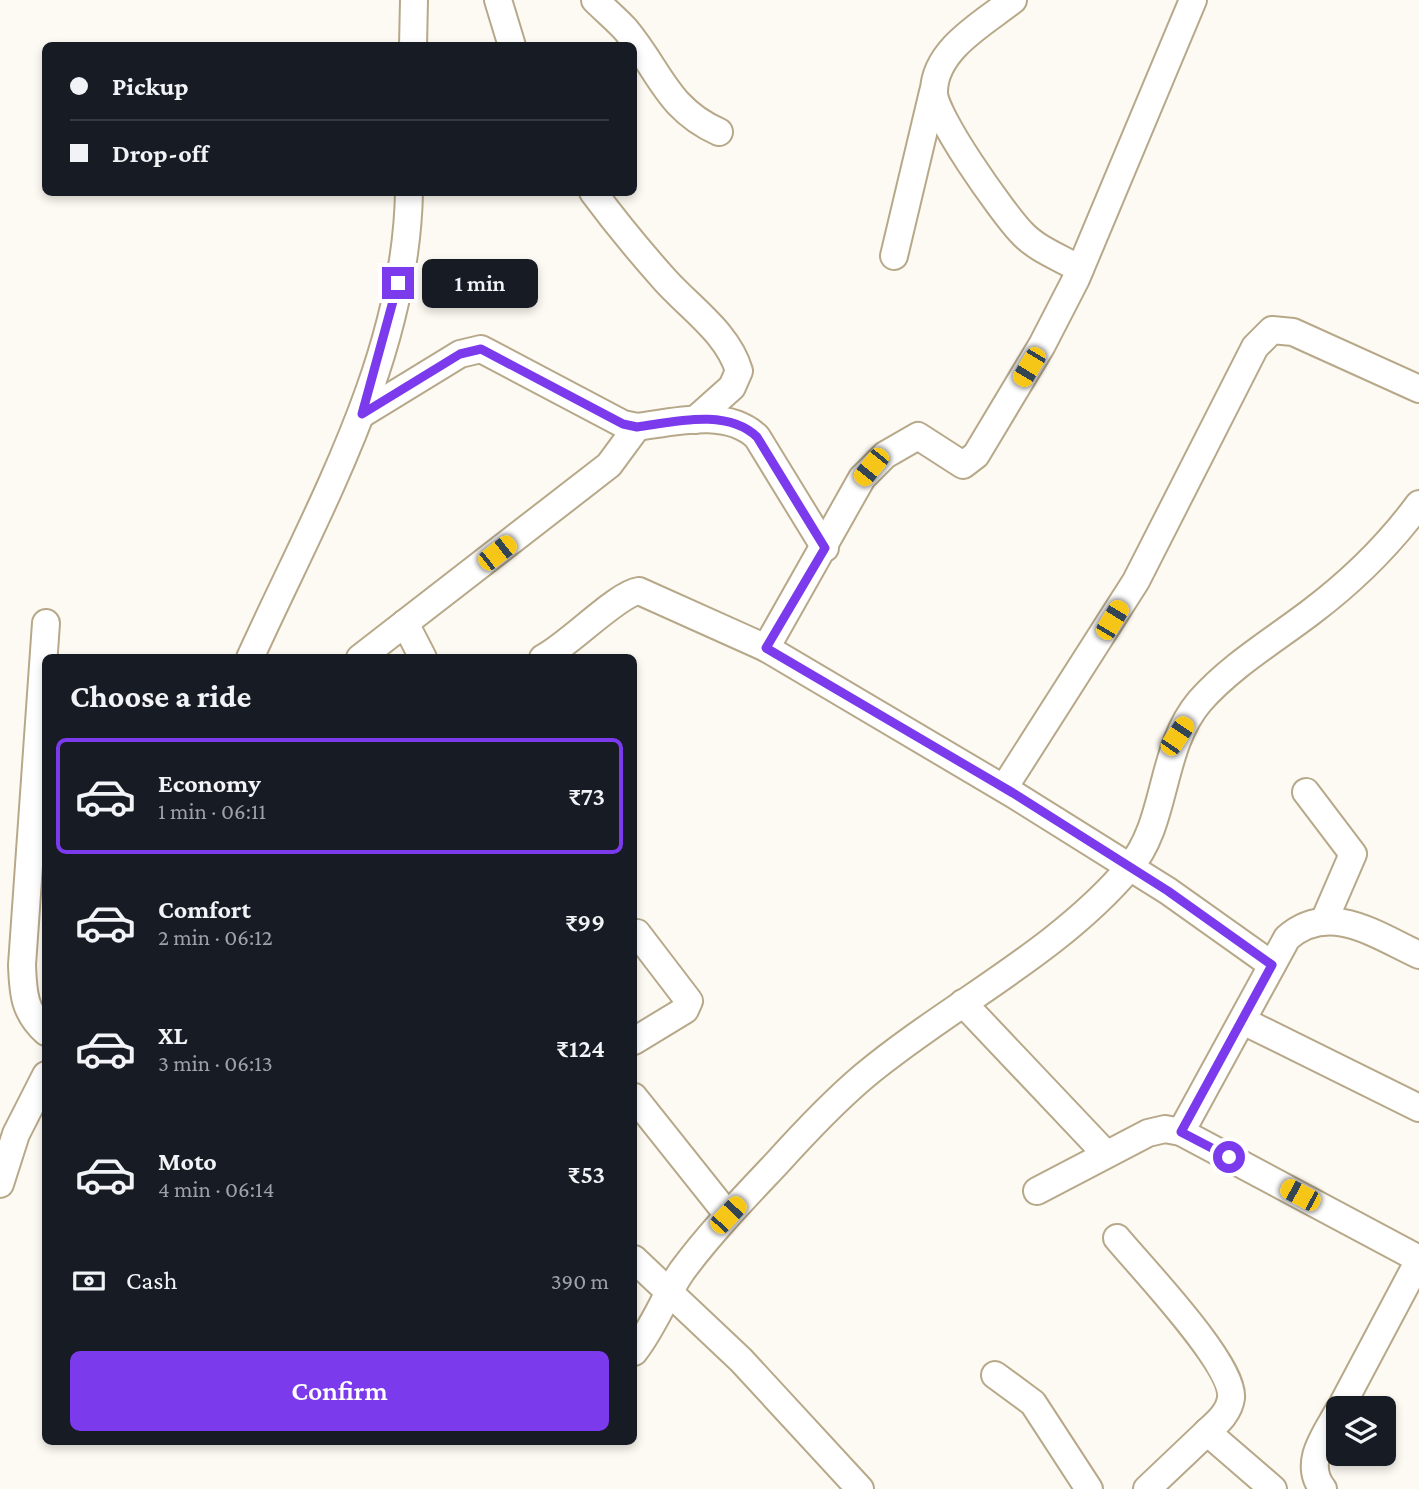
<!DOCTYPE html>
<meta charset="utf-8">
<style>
:root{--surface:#171b24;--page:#20242c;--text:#f1f3f6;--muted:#9ea1a6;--line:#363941;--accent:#7c3aed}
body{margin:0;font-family:"Crimson Pro",serif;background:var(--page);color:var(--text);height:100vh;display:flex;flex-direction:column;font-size:26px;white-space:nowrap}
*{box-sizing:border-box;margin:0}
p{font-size:23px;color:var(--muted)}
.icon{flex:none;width:38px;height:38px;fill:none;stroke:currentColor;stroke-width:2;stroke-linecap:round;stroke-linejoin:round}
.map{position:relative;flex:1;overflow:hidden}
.details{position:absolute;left:42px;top:654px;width:595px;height:791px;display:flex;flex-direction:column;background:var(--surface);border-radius:10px;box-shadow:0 4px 10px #0003}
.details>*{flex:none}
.top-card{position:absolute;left:42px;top:42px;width:595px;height:154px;border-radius:10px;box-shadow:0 4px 10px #0003;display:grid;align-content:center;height:154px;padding:0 28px;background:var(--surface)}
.buttons{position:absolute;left:1326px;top:1396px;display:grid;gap:14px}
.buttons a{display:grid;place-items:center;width:70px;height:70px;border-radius:10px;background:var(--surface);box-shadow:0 4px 10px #0003;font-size:35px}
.end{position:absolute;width:32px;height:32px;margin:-16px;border:9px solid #7c3aed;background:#fff;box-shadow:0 0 0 4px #fff}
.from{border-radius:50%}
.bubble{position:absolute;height:49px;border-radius:10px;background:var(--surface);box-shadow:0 4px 10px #0003;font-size:23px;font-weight:600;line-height:49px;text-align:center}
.car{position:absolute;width:21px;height:42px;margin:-21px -10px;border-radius:9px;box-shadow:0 0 5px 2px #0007;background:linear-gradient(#f5c518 24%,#345 0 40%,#f5c518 0 76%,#345 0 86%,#f5c518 0)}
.top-card b{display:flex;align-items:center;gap:24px;height:66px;font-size:26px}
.top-card b+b{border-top:2px solid var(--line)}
.top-card i{width:18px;height:18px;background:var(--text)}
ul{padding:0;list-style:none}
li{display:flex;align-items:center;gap:21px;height:116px;margin:0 14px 10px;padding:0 14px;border:4px solid transparent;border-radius:10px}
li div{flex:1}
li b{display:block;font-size:26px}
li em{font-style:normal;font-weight:600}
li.selected{border-color:var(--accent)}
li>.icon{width:63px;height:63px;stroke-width:1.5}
h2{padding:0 28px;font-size:32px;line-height:84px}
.pay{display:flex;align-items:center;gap:18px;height:77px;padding:0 28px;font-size:26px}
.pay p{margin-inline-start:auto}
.button{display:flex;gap:14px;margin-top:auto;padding:14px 28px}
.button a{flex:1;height:80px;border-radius:10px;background:var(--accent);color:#fff;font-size:28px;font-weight:600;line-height:80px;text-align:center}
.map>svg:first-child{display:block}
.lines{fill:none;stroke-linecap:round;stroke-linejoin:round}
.street-casing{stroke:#b7a889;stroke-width:30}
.street{stroke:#fff;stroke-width:26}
.route{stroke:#7c3aed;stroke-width:9}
</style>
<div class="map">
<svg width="1419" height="1489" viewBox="0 0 1419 1489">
<rect width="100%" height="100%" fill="#fdfaf3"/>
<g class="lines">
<!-- street casing -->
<g class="street-casing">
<g id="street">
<path d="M498,0L512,46"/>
<path d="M595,0C605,10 617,20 626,30C660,71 667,109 719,132"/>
<path d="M1013,0C984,23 935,49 934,91C932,114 1003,213 1021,232C1036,249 1061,258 1080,269"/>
<path d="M1193,0L1076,279L1042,345L976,455L963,465L918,436L885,455L862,478L766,648L1013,794L1168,891L1272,965"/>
<path d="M413,46L414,0"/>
<path d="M593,192C616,223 640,252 665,280C690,308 728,333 739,371L732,387L695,420"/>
<path d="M894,256L933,92"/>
<path d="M362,414L460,354L481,349L623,424L637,427C674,422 727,408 757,437L825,548"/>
<path d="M405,623L423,658"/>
<path d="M250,658C317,510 406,359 409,192"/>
<path d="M360,658L609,465L637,427"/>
<path d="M543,658C570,644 617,594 639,591L766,648"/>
<path d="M1004,788L1136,581L1255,347L1272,330L1293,332L1419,389"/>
<path d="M1306,792L1353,854L1324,921"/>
<path d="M963,1003L1106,1154"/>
<path d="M1243,1021L1419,1108"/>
<path d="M46,1032C24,1012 23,993 22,965L46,623"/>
<path d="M634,1041L685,1010L689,1001L637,933"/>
<path d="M634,1097L728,1215"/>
<path d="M1181,1132L1287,938C1329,901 1376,935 1419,955"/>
<path d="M0,1184L16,1134L46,1075"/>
<path d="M1037,1191L1148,1133L1165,1129L1181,1132L1419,1259"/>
<path d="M1117,1238C1141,1267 1235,1365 1231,1398C1229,1413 1217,1423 1207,1432"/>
<path d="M634,1259L741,1360L860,1489"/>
<path d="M634,1352C655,1325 664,1297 682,1271C710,1233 744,1198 776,1164C804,1133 832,1103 864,1076C949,1005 1056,954 1129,868C1168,823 1159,749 1200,701C1232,665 1273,641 1311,612C1352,581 1388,546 1419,504"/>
<path d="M995,1375L1033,1403L1089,1489"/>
<path d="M1340,1409L1419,1260"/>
<path d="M1147,1489L1207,1432L1273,1489"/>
<path d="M1323,1489C1302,1463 1326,1434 1339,1410"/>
</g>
</g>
<!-- street -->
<use href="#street" class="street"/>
</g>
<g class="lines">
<!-- route -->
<path class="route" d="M398,283L362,414L460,354L481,349L623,424L637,427C674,422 727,408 757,437L825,548L766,648L1013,793L1168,891L1272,965L1181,1132L1229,1157"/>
</g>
</svg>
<div class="buttons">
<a><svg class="icon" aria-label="layers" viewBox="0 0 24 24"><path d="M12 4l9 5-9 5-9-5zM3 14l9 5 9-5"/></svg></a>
</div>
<i class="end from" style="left:1229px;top:1157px"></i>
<i class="end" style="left:398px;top:283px"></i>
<div class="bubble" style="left:422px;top:259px;width:116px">1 min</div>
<i class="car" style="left:1029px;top:367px;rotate:211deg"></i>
<i class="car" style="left:871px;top:467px;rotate:219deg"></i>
<i class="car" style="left:497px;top:553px;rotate:52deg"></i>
<i class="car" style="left:1112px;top:620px;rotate:31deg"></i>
<i class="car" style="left:1177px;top:736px;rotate:34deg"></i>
<i class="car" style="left:1300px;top:1195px;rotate:298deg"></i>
<i class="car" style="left:728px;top:1215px;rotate:43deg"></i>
<div class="top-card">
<b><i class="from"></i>Pickup</b>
<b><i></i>Drop-off</b>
</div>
<section class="details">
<h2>Choose a ride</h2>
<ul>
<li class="selected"><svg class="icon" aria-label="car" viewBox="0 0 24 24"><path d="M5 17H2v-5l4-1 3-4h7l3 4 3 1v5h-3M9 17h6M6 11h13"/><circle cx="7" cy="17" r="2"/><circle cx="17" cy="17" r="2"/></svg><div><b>Economy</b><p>1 min · 06:11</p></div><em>₹73</em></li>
<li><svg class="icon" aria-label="car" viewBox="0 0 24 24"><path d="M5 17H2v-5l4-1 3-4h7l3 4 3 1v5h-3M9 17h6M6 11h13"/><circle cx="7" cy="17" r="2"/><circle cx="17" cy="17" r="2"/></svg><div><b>Comfort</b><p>2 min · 06:12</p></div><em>₹99</em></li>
<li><svg class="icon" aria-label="car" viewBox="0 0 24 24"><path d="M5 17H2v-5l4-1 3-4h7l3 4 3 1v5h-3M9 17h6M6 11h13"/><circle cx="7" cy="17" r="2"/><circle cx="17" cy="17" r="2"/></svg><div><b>XL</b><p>3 min · 06:13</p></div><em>₹124</em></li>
<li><svg class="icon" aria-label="car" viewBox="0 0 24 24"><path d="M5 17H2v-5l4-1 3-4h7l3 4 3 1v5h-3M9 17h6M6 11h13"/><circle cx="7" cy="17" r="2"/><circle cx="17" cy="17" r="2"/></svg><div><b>Moto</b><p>4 min · 06:14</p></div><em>₹53</em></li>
</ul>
<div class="pay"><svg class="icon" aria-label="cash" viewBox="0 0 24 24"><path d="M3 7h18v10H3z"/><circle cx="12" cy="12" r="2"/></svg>Cash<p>390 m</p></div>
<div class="button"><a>Confirm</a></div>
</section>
</div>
